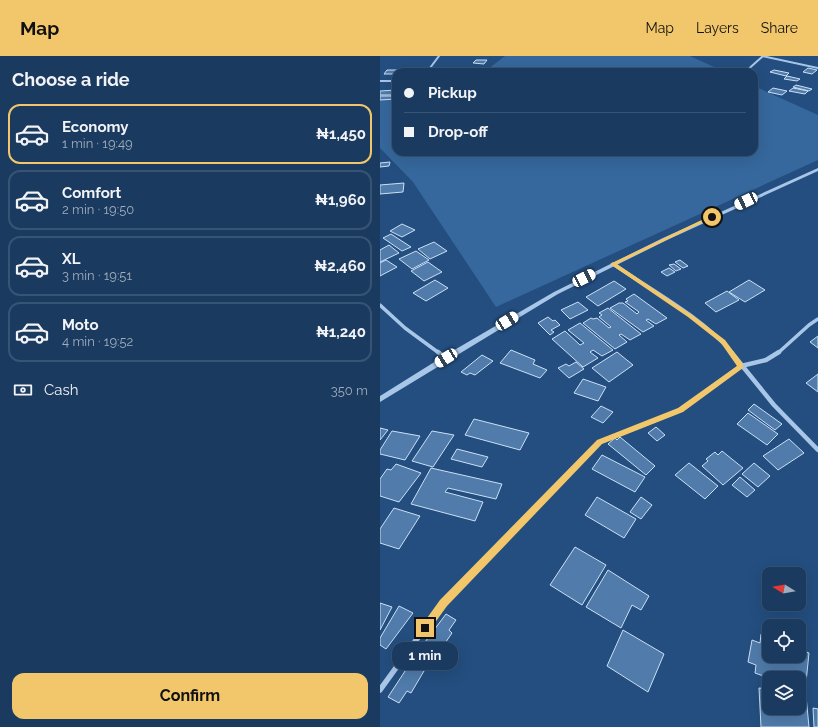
<!DOCTYPE html>
<meta charset="utf-8">
<style>
:root{--surface:#1a3a5f;--page:#234165;--text:#f1f3f6;--muted:#9fadbd;--line:#385474;--accent:#f2c76b}
body{margin:0;font-family:Raleway,sans-serif;background:var(--page);color:var(--text);height:100vh;display:flex;flex-direction:column;font-size:15px;white-space:nowrap}
*{box-sizing:border-box;margin:0}
p{font-size:13px;color:var(--muted)}
.icon{flex:none;width:22px;height:22px;fill:none;stroke:currentColor;stroke-width:2;stroke-linecap:round;stroke-linejoin:round}
.map{position:relative;flex:1;overflow:hidden}
.panel{display:flex;flex-direction:column;background:var(--surface);width:380px}
.panel>*{flex:none}
.guide{position:absolute;left:12px;top:12px;width:366px;height:88px;border-radius:12px;box-shadow:0 4px 16px #0002,0 0 0 1px var(--line);display:grid;align-content:center;height:88px;padding:0 12px;background:var(--surface)}
.needle{width:26px;rotate:281deg}
.buttons{position:absolute;left:382px;top:511px;display:grid;gap:8px}
.buttons a{display:grid;place-items:center;width:44px;height:44px;border-radius:8px;background:var(--surface);box-shadow:0 4px 16px #0002,0 0 0 1px var(--line);font-size:20px}
.end{position:absolute;width:18px;height:18px;margin:-9px;border:5px solid #f2c76b;background:#111;box-shadow:0 0 0 2px #111}
.from{border-radius:50%}
.bubble{position:absolute;height:28px;border-radius:12px;background:var(--surface);box-shadow:0 4px 16px #0002,0 0 0 1px var(--line);font-size:13px;font-weight:700;line-height:28px;text-align:center}
.car{position:absolute;width:12px;height:24px;margin:-12px -6px;border-radius:5px;box-shadow:0 0 3px 1px #0007;background:linear-gradient(#fff 24%,#345 0 40%,#fff 0 76%,#345 0 86%,#fff 0)}
.guide b{display:flex;align-items:center;gap:14px;height:38px;font-size:15px}
.guide b+b{border-top:1px solid var(--line)}
.guide i{width:10px;height:10px;background:var(--text)}
ul{padding:0;list-style:none}
li{display:flex;align-items:center;gap:12px;height:60px;margin:0 8px 6px;padding:0 4px;border:2px solid var(--line);border-radius:12px}
li div{flex:1}
li b{display:block;font-size:15px}
li em{font-style:normal;font-weight:700}
li.current{border-color:var(--accent)}
li>.icon{width:36px;height:36px;stroke-width:1.5}
h2{padding:0 12px;font-size:18px;line-height:48px}
.pay{display:flex;align-items:center;gap:10px;height:44px;padding:0 12px;font-size:15px}
.pay p{margin-inline-start:auto}
.button{display:flex;gap:8px;margin-top:auto;padding:8px 12px}
.button a{flex:1;height:46px;border-radius:12px;background:var(--accent);color:#111;font-size:16px;font-weight:700;line-height:46px;text-align:center}
header{display:flex;align-items:center;gap:24px;box-sizing:border-box;height:56px;padding:0 20px;background:var(--accent);color:#111}
header strong{font-size:19px}
nav{display:flex;gap:22px;margin-inline-start:auto;font-size:14px}
main{display:flex;flex:1;min-height:0}
.map>svg:first-child{display:block}
.green{fill:#36689d}
.building{fill:#507baa;stroke:#cbe0f5}
.lines{fill:none;stroke-linecap:round;stroke-linejoin:round}
.minor-far3{stroke:#a8c6e7;stroke-width:2}
.minor-far2{stroke:#a8c6e7;stroke-width:3.5}
.minor-far1{stroke:#a8c6e7;stroke-width:4.5}
.minor{stroke:#a8c6e7;stroke-width:5.5}
.tertiary{fill:#a8c6e7;fill-rule:evenodd}
.route{fill:#f2c76b}
</style>
<header>
<strong>Map</strong>
<nav><a>Map</a><a>Layers</a><a>Share</a></nav>
</header>
<main>
<section class="panel">
<h2>Choose a ride</h2>
<ul>
<li class="current"><svg class="icon" aria-label="car" viewBox="0 0 24 24"><path d="M5 17H2v-5l4-1 3-4h7l3 4 3 1v5h-3M9 17h6M6 11h13"/><circle cx="7" cy="17" r="2"/><circle cx="17" cy="17" r="2"/></svg><div><b>Economy</b><p>1 min · 19:49</p></div><em>₦1,450</em></li>
<li><svg class="icon" aria-label="car" viewBox="0 0 24 24"><path d="M5 17H2v-5l4-1 3-4h7l3 4 3 1v5h-3M9 17h6M6 11h13"/><circle cx="7" cy="17" r="2"/><circle cx="17" cy="17" r="2"/></svg><div><b>Comfort</b><p>2 min · 19:50</p></div><em>₦1,960</em></li>
<li><svg class="icon" aria-label="car" viewBox="0 0 24 24"><path d="M5 17H2v-5l4-1 3-4h7l3 4 3 1v5h-3M9 17h6M6 11h13"/><circle cx="7" cy="17" r="2"/><circle cx="17" cy="17" r="2"/></svg><div><b>XL</b><p>3 min · 19:51</p></div><em>₦2,460</em></li>
<li><svg class="icon" aria-label="car" viewBox="0 0 24 24"><path d="M5 17H2v-5l4-1 3-4h7l3 4 3 1v5h-3M9 17h6M6 11h13"/><circle cx="7" cy="17" r="2"/><circle cx="17" cy="17" r="2"/></svg><div><b>Moto</b><p>4 min · 19:52</p></div><em>₦1,240</em></li>
</ul>
<div class="pay"><svg class="icon" aria-label="cash" viewBox="0 0 24 24"><path d="M3 7h18v10H3z"/><circle cx="12" cy="12" r="2"/></svg>Cash<p>350 m</p></div>
<div class="button"><a>Confirm</a></div>
</section>
<div class="map">
<svg width="438" height="671" viewBox="0 0 438 671">
<rect width="100%" height="100%" fill="#234e7f"/>
<!-- green -->
<g class="green">
<path d="M125,0H310L345,16H104Z"/>
<path d="M374,30L438,59V104L116,251L33,126L0,92V44L16,42V96H374Z"/>
</g>
<!-- building -->
<g class="building">
<path d="M96,4H107L104,8L93,7Z"/>
<path d="M90,12H103L102,16H88Z"/>
<path d="M428,12L437,14L432,18L423,16Z"/>
<path d="M7,14H20L16,16V18H4Z"/>
<path d="M394,14L409,17L406,20L390,16Z"/>
<path d="M407,20L420,23L417,25L404,23Z"/>
<path d="M416,29L432,33L429,35L413,31Z"/>
<path d="M393,32L407,35L402,39L388,36Z"/>
<path d="M413,32L428,35L425,38L409,35Z"/>
<path d="M16,34V39H0V35Z"/>
<path d="M0,40H16V43L0,44Z"/>
<path d="M10,106L9,110L0,111V107Z"/>
<path d="M24,127L23,136L0,138V129Z"/>
<path d="M22,168L35,174L22,181L10,175Z"/>
<path d="M11,178L31,191L22,195L3,182Z"/>
<path d="M54,186L67,195L50,203L38,193Z"/>
<path d="M9,189L19,197L0,206V194Z"/>
<path d="M36,195L49,204L32,213L19,203Z"/>
<path d="M6,204L17,211L0,220V207Z"/>
<path d="M300,204L308,210L303,212L295,206Z"/>
<path d="M48,206L62,216L44,225L31,215Z"/>
<path d="M294,208L301,213L296,215L289,209Z"/>
<path d="M289,212L295,216L287,220L281,216Z"/>
<path d="M55,224L68,232L46,245L33,237Z"/>
<path d="M369,224L385,234L365,246L349,236Z"/>
<path d="M234,225L246,233L218,250L206,241Z"/>
<path d="M347,235L359,244L336,256L325,247Z"/>
<path d="M254,238L287,262L276,268L268,263L266,264L274,270L263,276L230,252L239,247H243L257,258L259,256L245,246L248,245L246,243Z"/>
<path d="M198,246L208,254L190,263L181,254Z"/>
<path d="M228,252L261,278L250,284L241,278L239,279L247,286L235,293L203,267L211,262L213,263L217,262L229,272L231,271L219,261L222,259L219,257Z"/>
<path d="M168,261L173,265L175,264L180,269L171,274L174,276L170,279L158,267Z"/>
<path d="M200,267L233,294L222,300L213,294L210,296L218,302L203,311L172,283L185,275L200,289L204,287L188,274Z"/>
<path d="M438,280V292L430,286Z"/>
<path d="M131,294L155,304L153,308L167,314L160,322L120,307Z"/>
<path d="M237,296L253,309L229,326L212,312Z"/>
<path d="M102,299L113,305L95,319L90,317L87,319L81,316Z"/>
<path d="M196,306L204,313L189,322L178,312L186,308L189,310Z"/>
<path d="M438,318V336L426,327Z"/>
<path d="M203,323L226,331L218,345L194,337Z"/>
<path d="M374,348L402,368L395,374L368,354Z"/>
<path d="M221,350L233,356L223,367L211,361Z"/>
<path d="M368,357L398,378L387,389L357,368Z"/>
<path d="M94,363L149,377L140,394L85,379Z"/>
<path d="M276,371L285,379L277,385L268,377Z"/>
<path d="M0,372L8,374L0,384Z"/>
<path d="M12,375L40,380L25,404L0,398V394Z"/>
<path d="M52,375L74,379L53,411L32,405Z"/>
<path d="M240,381L275,410L266,419L228,388L235,382L237,384Z"/>
<path d="M409,383L424,397L398,414L383,400Z"/>
<path d="M77,393L108,401L102,411L71,403Z"/>
<path d="M342,395L363,412L343,429L322,410L328,405L326,403L335,396L338,399Z"/>
<path d="M222,399L265,421L255,436L212,413Z"/>
<path d="M309,407L338,430L325,443L295,419Z"/>
<path d="M374,407L390,420L378,431L362,418Z"/>
<path d="M16,408L41,417L19,446L0,440V423L7,413L11,414Z"/>
<path d="M51,412L122,428L116,443L68,432L65,436L103,446L95,465L31,448Z"/>
<path d="M360,421L375,434L367,441L352,429Z"/>
<path d="M217,441L256,463L244,482L205,459Z"/>
<path d="M261,441L272,449L261,463L250,456Z"/>
<path d="M14,452L40,460L19,493L0,487V473Z"/>
<path d="M195,491L226,509L202,549L170,529Z"/>
<path d="M228,514L269,540L261,554L252,549L241,572L206,551Z"/>
<path d="M0,547L12,551L0,574Z"/>
<path d="M19,550L33,557L6,593L0,589V582Z"/>
<path d="M66,558L76,564L69,574L72,577L59,596L45,586Z"/>
<path d="M243,574L284,598L268,636L227,610Z"/>
<path d="M381,578L389,581V600H419V593L429,597L425,636L419,634V622H389L375,617L376,609L368,606L372,584L380,587Z"/>
<path d="M31,606L44,615L31,637L27,635L19,647L8,641Z"/>
<path d="M379,632L389,633V652H419V639L426,640L429,671H381Z"/>
<path d="M433,652L438,653V671H434Z"/>
</g>
<g class="lines">
<!-- minor-far3 -->
<g class="minor-far3">
<path d="M382,0L438,12"/>
<path d="M47,16L59,0"/>
<path d="M365,16L383,0"/>
<path d="M0,25H16"/>
</g>
<!-- minor-far2 -->
<g class="minor-far2">
<path d="M233,208C270,233 325,263 352,297"/>
<path d="M0,249L25,272L59,297"/>
<path d="M398,297L429,269L438,263"/>
</g>
<!-- minor-far1 -->
<g class="minor-far1">
<path d="M58,296L66,302"/>
<path d="M351,296L394,349L438,394"/>
<path d="M148,460L220,386L301,354L361,310L386,304L399,296"/>
</g>
<!-- minor -->
<path class="minor" d="M0,634L63,547L149,459"/>
<!-- tertiary -->
<path class="tertiary" d="M438,112V115L287,184L178,238L0,346V340L64,300L174,236L283,182Z"/>
</g>
<!-- route -->
<path class="route" d="M330,160L334,161L237,208L312,259L345,284L363,308V312L303,356L222,388L67,550L49,575L45,576L42,575L41,572L42,569L60,544L217,384L298,352L357,310L341,287L308,261L230,208Z"/>
</svg>
<div class="buttons">
<a><svg class="needle" viewBox="-14 -14 28 28"><path d="M0-13l5 13h-10z" fill="#e53935"/><path d="M0 13l5-13h-10z" fill="#9fadbd"/></svg></a>
<a><svg class="icon" aria-label="locate" viewBox="0 0 24 24"><circle cx="12" cy="12" r="6"/><path d="M12 2v4M12 18v4M2 12h4M18 12h4"/></svg></a>
<a><svg class="icon" aria-label="layers" viewBox="0 0 24 24"><path d="M12 4l9 5-9 5-9-5zM3 14l9 5 9-5"/></svg></a>
</div>
<i class="end from" style="left:332px;top:161px"></i>
<i class="end" style="left:45px;top:572px"></i>
<div class="bubble" style="left:12px;top:586px;width:66px">1 min</div>
<i class="car" style="left:366px;top:145px;rotate:245deg"></i>
<i class="car" style="left:204px;top:222px;rotate:63deg"></i>
<i class="car" style="left:127px;top:265px;rotate:59deg"></i>
<i class="car" style="left:66px;top:302px;rotate:238deg"></i>
<div class="guide">
<b><i class="from"></i>Pickup</b>
<b><i></i>Drop-off</b>
</div>
</div>
</main>
